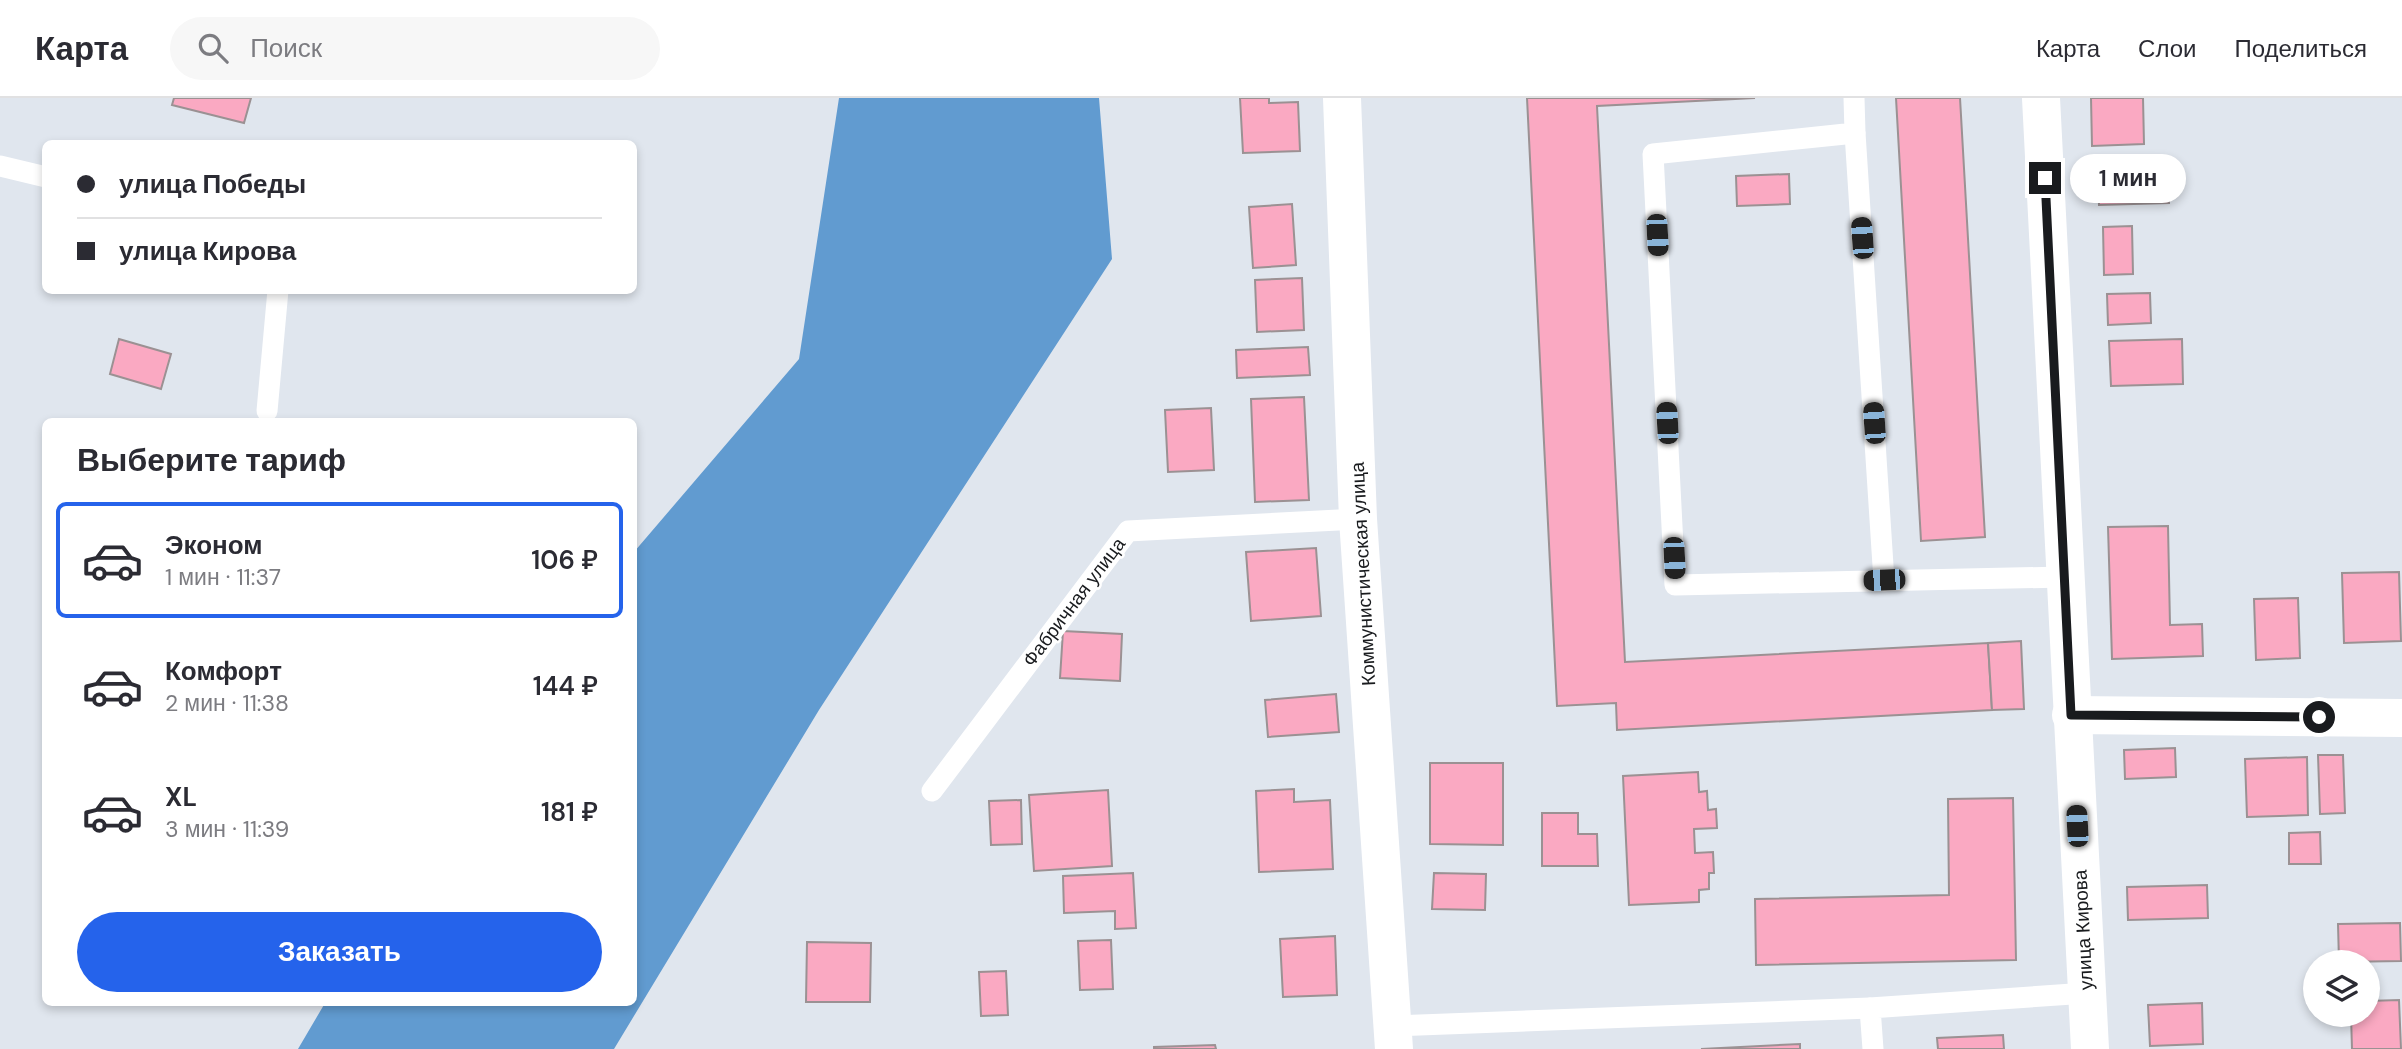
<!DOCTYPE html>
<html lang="ru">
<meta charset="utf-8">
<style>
:root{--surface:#fff;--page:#f7f7f7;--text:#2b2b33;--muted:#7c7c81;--line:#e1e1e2;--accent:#2563eb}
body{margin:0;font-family:"DM Sans",sans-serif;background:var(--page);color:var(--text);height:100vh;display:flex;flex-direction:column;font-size:26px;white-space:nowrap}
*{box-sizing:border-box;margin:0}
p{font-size:23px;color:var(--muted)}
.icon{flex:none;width:38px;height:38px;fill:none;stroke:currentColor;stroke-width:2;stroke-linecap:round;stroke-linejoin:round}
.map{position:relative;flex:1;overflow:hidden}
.panel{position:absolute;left:42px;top:320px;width:595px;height:588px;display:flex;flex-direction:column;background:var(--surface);border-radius:10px;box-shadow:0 4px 10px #0003}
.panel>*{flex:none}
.banner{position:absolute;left:42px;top:42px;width:595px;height:154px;border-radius:10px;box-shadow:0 4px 10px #0003;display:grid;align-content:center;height:154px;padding:0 35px;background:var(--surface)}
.buttons{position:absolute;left:2303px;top:852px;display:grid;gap:14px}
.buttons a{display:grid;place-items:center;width:77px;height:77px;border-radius:50%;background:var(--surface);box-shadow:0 4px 10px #0003;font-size:35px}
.end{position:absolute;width:32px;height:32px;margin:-16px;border:9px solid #191b1e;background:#fff;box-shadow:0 0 0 4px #fff}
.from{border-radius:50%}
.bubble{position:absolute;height:49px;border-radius:24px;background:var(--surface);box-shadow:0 4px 10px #0003;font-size:23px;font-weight:600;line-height:49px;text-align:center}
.car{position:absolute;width:21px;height:42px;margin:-21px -10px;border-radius:9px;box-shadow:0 0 5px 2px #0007;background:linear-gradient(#222 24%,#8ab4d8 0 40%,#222 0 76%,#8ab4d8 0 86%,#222 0)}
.banner b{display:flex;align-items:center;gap:24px;height:66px;font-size:26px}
.banner b+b{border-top:2px solid var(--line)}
.banner i{width:18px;height:18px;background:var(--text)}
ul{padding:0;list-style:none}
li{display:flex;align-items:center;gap:21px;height:116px;margin:0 14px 10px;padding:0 21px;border:4px solid transparent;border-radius:10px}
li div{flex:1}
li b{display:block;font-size:26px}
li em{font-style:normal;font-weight:600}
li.on{border-color:var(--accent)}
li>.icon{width:63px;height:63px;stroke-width:1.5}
h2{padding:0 35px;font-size:32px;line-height:84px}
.primary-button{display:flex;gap:14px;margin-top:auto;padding:14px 35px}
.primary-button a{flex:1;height:80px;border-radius:42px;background:var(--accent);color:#fff;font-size:28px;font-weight:600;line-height:80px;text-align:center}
header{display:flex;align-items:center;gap:42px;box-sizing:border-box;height:98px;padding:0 35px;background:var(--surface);border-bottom:2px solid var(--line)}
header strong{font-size:33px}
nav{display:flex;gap:38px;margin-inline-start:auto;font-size:24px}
.search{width:490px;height:63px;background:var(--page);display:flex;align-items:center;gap:18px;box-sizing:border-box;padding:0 24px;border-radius:38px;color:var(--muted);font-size:26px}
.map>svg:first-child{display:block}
.water{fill:#619bd0}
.building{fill:#faa9c2;stroke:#9b9193;stroke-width:2}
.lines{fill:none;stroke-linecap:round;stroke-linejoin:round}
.lane{stroke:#fff;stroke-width:21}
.street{stroke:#fff;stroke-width:38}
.secondary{stroke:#fff;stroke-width:38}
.route{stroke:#191b1e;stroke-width:9}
.labels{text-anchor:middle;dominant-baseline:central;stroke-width:5;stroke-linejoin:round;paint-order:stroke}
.street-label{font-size:19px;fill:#191b1e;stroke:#fff}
</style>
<header>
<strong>Карта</strong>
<div class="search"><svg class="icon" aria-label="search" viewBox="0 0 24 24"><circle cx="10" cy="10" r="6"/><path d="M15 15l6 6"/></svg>Поиск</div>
<nav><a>Карта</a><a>Слои</a><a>Поделиться</a></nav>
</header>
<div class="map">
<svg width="2402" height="951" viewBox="0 0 2402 951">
<rect width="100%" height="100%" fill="#e0e6ee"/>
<!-- water -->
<path class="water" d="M839,0H1099L1112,161L819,612L614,951H298L325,905H634V454L799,261Z"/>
<!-- building -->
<g class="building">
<path d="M174,0H251L244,25L172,7Z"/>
<path d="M1240,0H1269V5L1298,4L1300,53L1243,55Z"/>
<path d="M1527,0H1755L1597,8L1625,564L1988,545L1992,612L1617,632L1616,605L1557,608Z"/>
<path d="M1896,0H1960L1985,439L1921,443Z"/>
<path d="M2091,0H2143L2144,46L2092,48Z"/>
<path d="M2168,73L2169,105L2099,107L2098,75Z"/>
<path d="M1789,76L1790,106L1737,108L1736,78Z"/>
<path d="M1292,106L1296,167L1253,170L1249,109Z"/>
<path d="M2132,128L2133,176L2104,177L2103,129Z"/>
<path d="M1302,180L1304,232L1257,234L1255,182Z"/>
<path d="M2150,195L2151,225L2108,227L2107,196Z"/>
<path d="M119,241L171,256L161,291L110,276Z"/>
<path d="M2182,241L2183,286L2111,288L2109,243Z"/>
<path d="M1308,249L1310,277L1237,280L1236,252Z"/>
<path d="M1304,299L1309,402L1255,404L1251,301Z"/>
<path d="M1211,310L1214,372L1168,374L1165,312Z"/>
<path d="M2168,428L2170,527L2202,526L2203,558L2112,561L2108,429Z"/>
<path d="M1316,450L1321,518L1251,523L1246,454Z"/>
<path d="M2399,474L2401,543L2344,545L2342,475Z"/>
<path d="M2298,500L2300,560L2256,562L2254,501Z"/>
<path d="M1063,533L1122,536L1120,583L1060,580Z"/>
<path d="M2021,543L2024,611L1992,612L1988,545Z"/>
<path d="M1336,596L1339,634L1268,639L1265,602Z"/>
<path d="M2175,650L2176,679L2125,681L2124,652Z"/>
<path d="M2318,657H2343L2345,715L2320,716Z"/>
<path d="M2307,659L2308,717L2247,719L2245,661Z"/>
<path d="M1430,665H1503V747L1430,746Z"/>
<path d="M1698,674L1699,694L1707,693L1708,712L1716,711L1717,730L1694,731L1695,755L1713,754L1714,775H1709V791L1699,792V804L1629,807L1623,678Z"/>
<path d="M1294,691V704L1330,702L1333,771L1259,774L1256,693Z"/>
<path d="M1108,692L1112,768L1034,773L1029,697Z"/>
<path d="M2013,700L2016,862L1756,867L1755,801L1949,797L1948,701Z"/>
<path d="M1021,702L1022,746L991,747L989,703Z"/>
<path d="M1542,715H1578V736H1597L1598,768H1542Z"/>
<path d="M2320,734L2321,766H2289V735Z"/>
<path d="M1133,775L1136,830L1115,831V813L1064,815L1063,778Z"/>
<path d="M1434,775L1486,776L1485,812L1432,811Z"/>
<path d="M2207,787L2208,820L2128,822L2127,789Z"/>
<path d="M2400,825L2401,863L2339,864L2338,826Z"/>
<path d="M1335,838L1337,897L1283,899L1280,841Z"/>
<path d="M1111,842L1113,891L1080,892L1078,843Z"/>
<path d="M807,844L871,845L870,904H806Z"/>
<path d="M1006,873L1008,917L981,918L979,874Z"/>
<path d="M2399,902L2401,951H2352L2351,917H2368V903Z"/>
<path d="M2202,905L2203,946L2150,948L2148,907Z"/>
<path d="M2003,937L2004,951H1938L1937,940Z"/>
<path d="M1800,946V951H1701Z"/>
<path d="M1215,947L1216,951H1154V949Z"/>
</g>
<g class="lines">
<!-- lane -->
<g class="lane">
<path d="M1854,0L1855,35L1653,56L1675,487L2064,479"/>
<path d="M1855,35L1884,483"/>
<path d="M0,68L46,79"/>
<path d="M267,313L278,192"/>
<path d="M932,693L1128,433L1358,421"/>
<path d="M1393,928L1870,910"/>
<path d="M1873,951L1870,910L2087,895"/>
</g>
<!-- street -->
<g class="street">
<path d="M1342,0L1358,421L1394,951"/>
<path d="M2071,617L2402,620"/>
</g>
<!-- secondary -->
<path class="secondary" d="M2041,0L2090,951"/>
</g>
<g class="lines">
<!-- route -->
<path class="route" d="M2045,80L2071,617L2319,619"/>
</g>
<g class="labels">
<!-- street labels -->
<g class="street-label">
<text transform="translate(1363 476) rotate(-93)">Коммунистическая улица</text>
<text transform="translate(1074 504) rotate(-53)">Фабричная улица</text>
<text transform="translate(2083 832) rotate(-93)">улица Кирова</text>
</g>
</g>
</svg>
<div class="buttons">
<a><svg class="icon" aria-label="layers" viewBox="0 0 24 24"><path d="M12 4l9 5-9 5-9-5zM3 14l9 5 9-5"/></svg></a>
</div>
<i class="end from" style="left:2319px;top:619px"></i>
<i class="end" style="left:2045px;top:80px"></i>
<div class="bubble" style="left:2070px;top:56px;width:116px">1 мин</div>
<i class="car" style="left:1657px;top:137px;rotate:177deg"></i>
<i class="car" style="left:1862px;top:140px;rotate:356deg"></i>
<i class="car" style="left:1667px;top:325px;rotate:357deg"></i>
<i class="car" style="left:1874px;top:325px;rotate:356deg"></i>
<i class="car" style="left:1674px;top:460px;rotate:177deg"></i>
<i class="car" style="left:1884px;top:482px;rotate:268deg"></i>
<i class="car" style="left:2077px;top:728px;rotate:357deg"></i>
<div class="banner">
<b><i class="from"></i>улица Победы</b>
<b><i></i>улица Кирова</b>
</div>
<section class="panel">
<h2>Выберите тариф</h2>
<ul>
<li class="on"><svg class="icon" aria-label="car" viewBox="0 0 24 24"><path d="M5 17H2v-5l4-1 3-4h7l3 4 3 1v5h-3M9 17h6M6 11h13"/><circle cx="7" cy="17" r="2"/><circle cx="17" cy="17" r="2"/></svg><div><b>Эконом</b><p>1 мин · 11:37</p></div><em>106 ₽</em></li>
<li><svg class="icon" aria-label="car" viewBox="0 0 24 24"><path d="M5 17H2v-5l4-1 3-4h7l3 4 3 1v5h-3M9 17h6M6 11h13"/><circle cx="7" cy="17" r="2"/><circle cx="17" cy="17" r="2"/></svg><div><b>Комфорт</b><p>2 мин · 11:38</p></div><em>144 ₽</em></li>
<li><svg class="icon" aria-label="car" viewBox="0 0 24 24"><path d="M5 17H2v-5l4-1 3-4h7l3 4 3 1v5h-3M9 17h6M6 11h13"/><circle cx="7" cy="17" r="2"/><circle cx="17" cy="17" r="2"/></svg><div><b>XL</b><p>3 мин · 11:39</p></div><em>181 ₽</em></li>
</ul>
<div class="primary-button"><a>Заказать</a></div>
</section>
</div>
